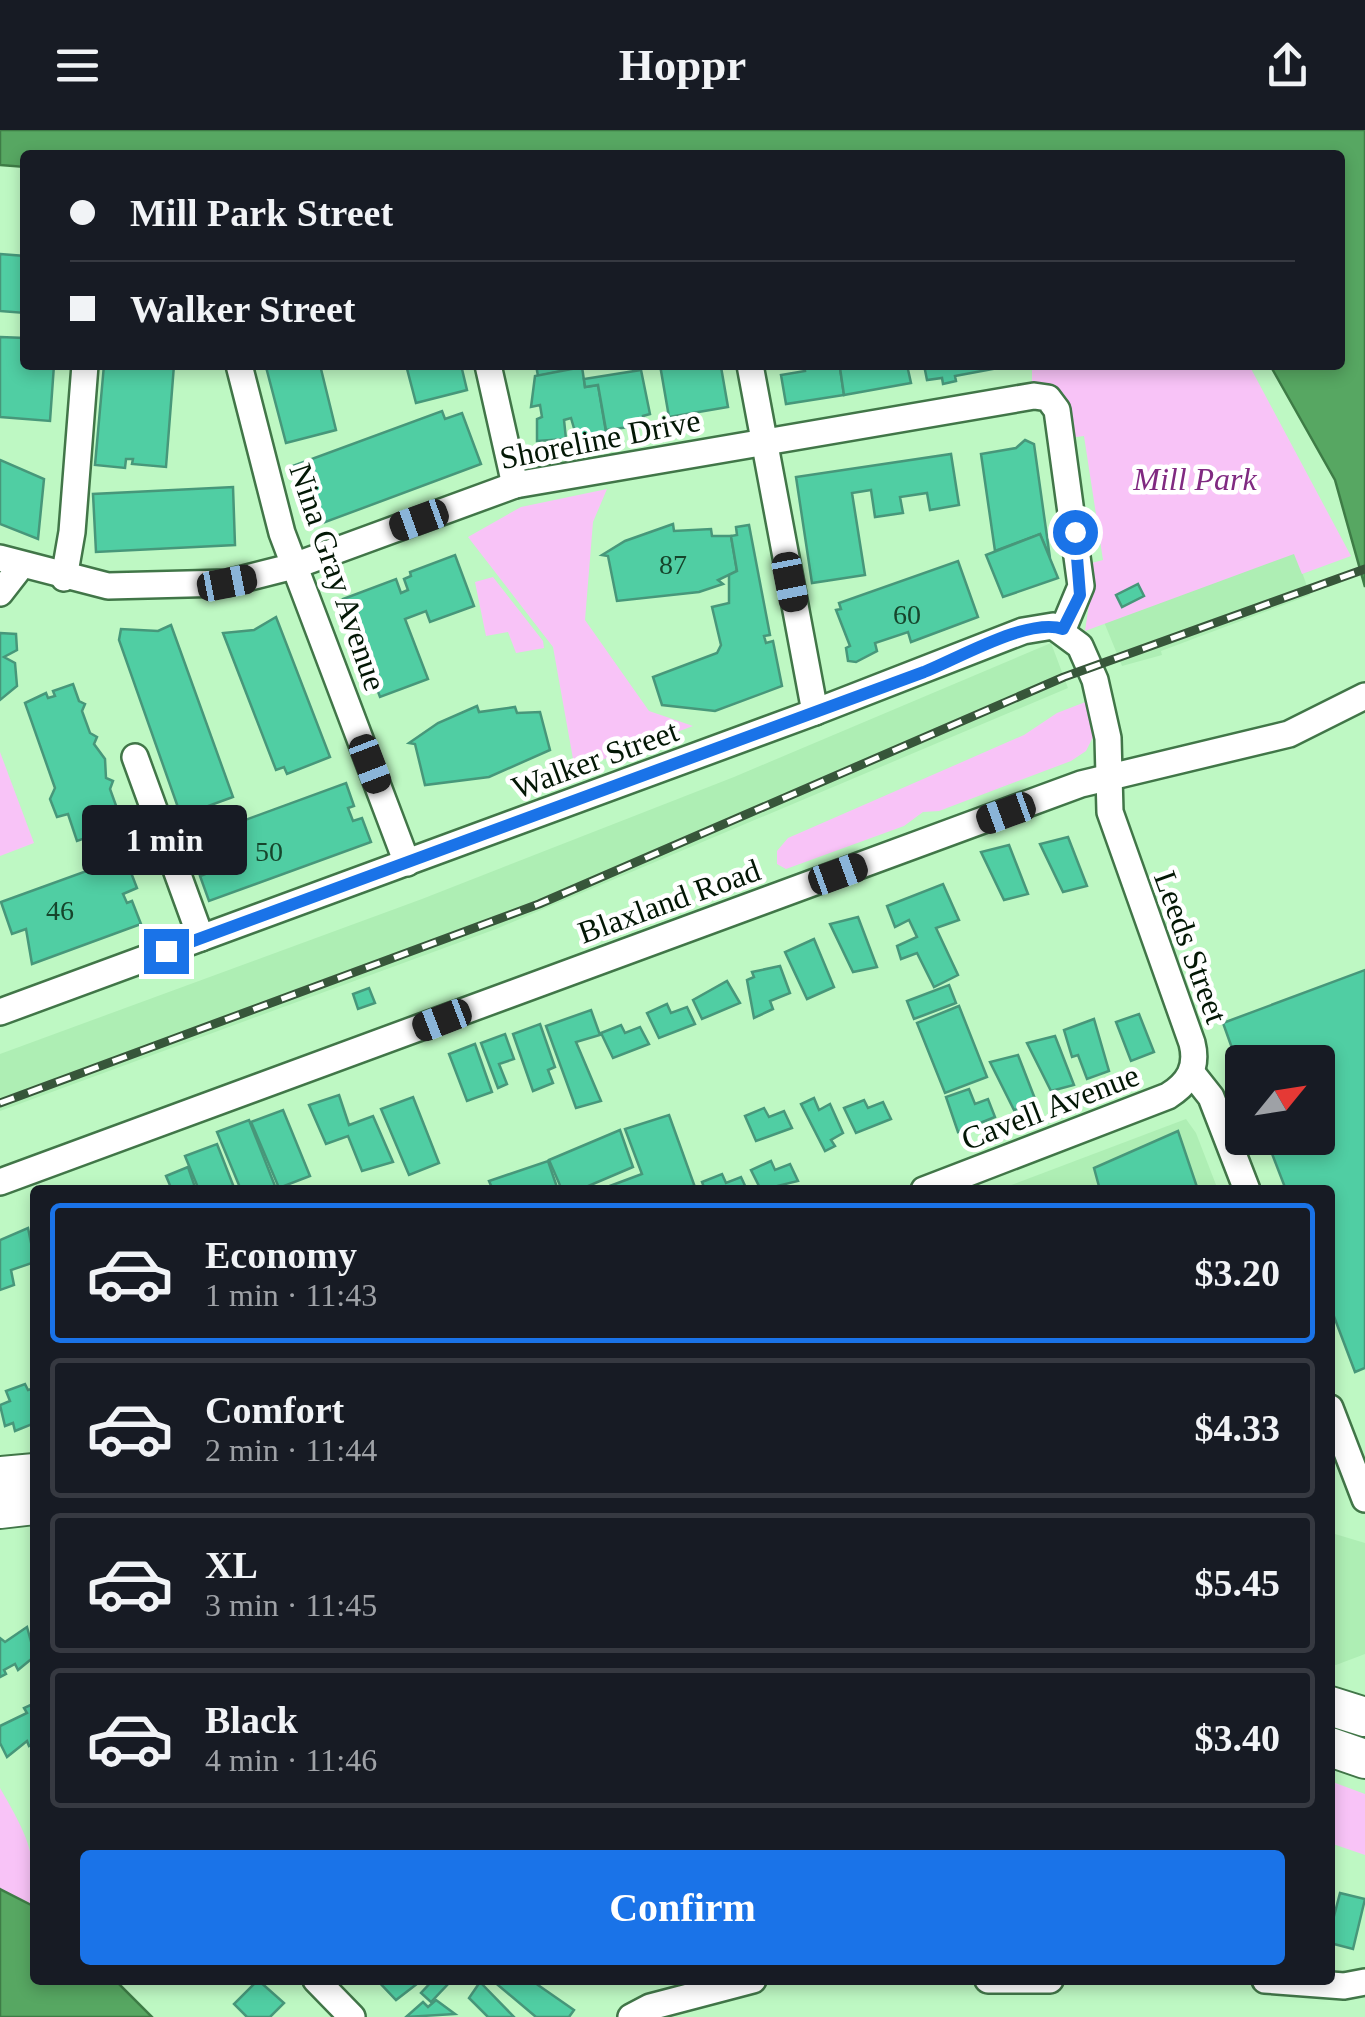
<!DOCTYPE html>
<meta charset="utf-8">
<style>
:root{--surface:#171b24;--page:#20242c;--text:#f1f3f6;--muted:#9ea1a6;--line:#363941;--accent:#1a73e8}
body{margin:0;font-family:Georgia,serif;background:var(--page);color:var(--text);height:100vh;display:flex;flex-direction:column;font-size:38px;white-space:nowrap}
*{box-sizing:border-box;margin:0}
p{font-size:32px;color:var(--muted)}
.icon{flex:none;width:55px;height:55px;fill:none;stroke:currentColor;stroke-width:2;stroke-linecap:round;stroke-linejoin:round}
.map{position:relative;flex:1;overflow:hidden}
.side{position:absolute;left:30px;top:1055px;width:1305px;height:800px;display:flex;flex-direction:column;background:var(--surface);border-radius:10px;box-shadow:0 5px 15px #0003}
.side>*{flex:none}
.top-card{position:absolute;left:20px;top:20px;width:1325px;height:220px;border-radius:10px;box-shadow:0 5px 15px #0003;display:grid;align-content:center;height:220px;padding:0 50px;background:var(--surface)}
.needle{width:65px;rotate:60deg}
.buttons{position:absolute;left:1225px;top:915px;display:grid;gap:20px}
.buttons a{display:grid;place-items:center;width:110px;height:110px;border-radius:10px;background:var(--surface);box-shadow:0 5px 15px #0003;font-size:50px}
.end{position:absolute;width:45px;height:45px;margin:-22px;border:12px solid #1a73e8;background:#fff;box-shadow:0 0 0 5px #fff}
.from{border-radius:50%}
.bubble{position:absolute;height:70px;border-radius:10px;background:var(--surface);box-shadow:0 5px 15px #0003;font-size:32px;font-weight:700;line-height:70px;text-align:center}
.car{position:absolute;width:30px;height:60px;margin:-30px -15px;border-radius:12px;box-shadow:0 0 8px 2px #0007;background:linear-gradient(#222 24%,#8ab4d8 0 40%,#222 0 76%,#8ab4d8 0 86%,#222 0)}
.top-card b{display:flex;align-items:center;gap:35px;height:95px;font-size:38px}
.top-card b+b{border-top:2px solid var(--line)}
.top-card i{width:25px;height:25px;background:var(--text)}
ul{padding:18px 0 0;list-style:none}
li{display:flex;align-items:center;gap:30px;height:140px;margin:0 20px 15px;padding:0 30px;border:5px solid var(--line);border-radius:10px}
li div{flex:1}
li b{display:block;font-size:38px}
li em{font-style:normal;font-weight:700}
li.selected{border-color:var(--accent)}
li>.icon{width:90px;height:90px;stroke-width:1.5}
.cta{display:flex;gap:20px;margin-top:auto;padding:20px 50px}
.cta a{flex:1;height:115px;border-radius:10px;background:var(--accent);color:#fff;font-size:40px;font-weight:700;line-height:115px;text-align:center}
header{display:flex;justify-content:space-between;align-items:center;height:130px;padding:0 50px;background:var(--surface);font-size:45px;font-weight:700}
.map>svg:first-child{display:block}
.built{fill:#aeeeb4}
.green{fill:#f8c3f7}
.water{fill:#57a762;stroke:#3e7c46;stroke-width:2.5}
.building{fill:#50cea3;stroke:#47977a;stroke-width:2.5}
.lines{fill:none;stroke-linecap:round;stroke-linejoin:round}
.minor-casing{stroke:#417648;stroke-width:30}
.highway-casing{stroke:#417648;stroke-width:42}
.minor{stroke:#fff;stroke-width:25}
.highway{stroke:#fff;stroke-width:38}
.rail-casing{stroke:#37563a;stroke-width:9}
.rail{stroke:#fff;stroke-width:5;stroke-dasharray:15;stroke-linecap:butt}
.route{stroke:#1a73e8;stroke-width:12}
.labels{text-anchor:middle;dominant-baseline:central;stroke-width:9;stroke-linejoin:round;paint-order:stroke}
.number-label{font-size:28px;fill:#16452c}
.street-label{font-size:32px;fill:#031705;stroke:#fff}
.park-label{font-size:32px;font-style:italic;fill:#802a81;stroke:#fff}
</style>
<header><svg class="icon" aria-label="menu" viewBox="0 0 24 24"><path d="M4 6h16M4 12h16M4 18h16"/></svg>Hoppr<svg class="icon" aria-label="share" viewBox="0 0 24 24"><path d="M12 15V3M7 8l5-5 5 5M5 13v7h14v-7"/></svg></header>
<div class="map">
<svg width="1365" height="1887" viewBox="0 0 1365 1887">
<rect width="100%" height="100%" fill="#bef8c3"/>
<!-- built -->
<g class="built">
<path d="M1295,422L1310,465L1161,521L1162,525L1122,536L1104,492Z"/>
<path d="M1051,513L1068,558L496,799L0,981V924L422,769L734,647Z"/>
<path d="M1186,989L1196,1003L1218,1060H998Z"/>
<path d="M1330,1391L1335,1404L1365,1413V1524L1336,1535L1330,1534Z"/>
</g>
<!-- green -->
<g class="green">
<path d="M1032,235H1249L1351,426L1302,444L1294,424L1085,501L1090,468L1088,434L1103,430L1084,306L1069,308L1032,256Z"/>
<path d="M607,359L593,392L585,490L649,581L693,596L575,640L553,517L468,407L521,377Z"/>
<path d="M493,447L543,511L544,518L516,523L508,502L486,506L475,452Z"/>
<path d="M1088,571L1096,601L1086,621L1071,631L939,681L923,682L904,696L786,739L777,734V721L788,708L1024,605L1057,583Z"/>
<path d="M0,622L34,713L0,726Z"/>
<path d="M1330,1651L1365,1664V1725L1330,1713Z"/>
<path d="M0,1658C28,1707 35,1720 35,1777L0,1759Z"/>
</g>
<!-- water -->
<g class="water">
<path d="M0,0H1365V457L1335,350L1270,235H1340V25H25V37L0,35Z"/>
<path d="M0,1759L35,1777V1850H115L152,1887H0Z"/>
</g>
<!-- building -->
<g class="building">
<path d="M0,124L25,126V183L0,181Z"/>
<path d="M0,207L25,208V235H54L50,291L0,287Z"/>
<path d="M104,235H174L166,337L132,334L133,329H126L125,338L95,335Z"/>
<path d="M275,235H320L336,300L286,313L266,237Z"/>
<path d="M406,235H461L467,260L416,273Z"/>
<path d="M536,235H582V237L538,246Z"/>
<path d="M660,235L721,237L728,277L669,287Z"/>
<path d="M804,235L840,238L844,265L786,274L781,245L805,241Z"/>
<path d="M832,235H907L911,253L844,265L840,238Z"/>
<path d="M924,235H1014L955,246L956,251L943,254L942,248L927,250Z"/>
<path d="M582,237L585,257L598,255L606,302L578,312L571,288L564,290L566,309L537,311V289L542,287L540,275L531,277L535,246Z"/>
<path d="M641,240L650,284L643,286L645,295L606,300L598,255L585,257L584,249Z"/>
<path d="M442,281L445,289L462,283L481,334L312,397L290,337Z"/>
<path d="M1025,310L1034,314L1050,428L1040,404L995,421L981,324L1016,318Z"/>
<path d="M951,324L959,375L930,380L927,363L900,367L903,383L875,387L871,360L852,363L865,445L812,453L796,347Z"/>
<path d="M0,330L44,349L38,409L0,394Z"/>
<path d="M233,357L235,415L96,422L93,364Z"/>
<path d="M673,394L674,401L711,399L712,406H731L737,441L718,450L723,454L699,462L617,471L608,426L602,425L625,411Z"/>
<path d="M749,395L770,505L764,506L766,513L773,511L782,556L715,581L662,575L653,547L717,523L721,515L712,477L729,473V445L737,441L731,406L737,405L736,397Z"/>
<path d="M1040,404L1058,448L1003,467L986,425Z"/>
<path d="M455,425L474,476L430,492L426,481L405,489L428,549L380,567L343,469L396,449L401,463L408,460L404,449L411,446L410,442Z"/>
<path d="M958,431L978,487L911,512L908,502L875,513L877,521L856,532L848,531L846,518L850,516L836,480L841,479L839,473Z"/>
<path d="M1138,454L1144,466L1122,477L1116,465Z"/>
<path d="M276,487L330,627L287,644L284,637L276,640L223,503L254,500Z"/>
<path d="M171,495L233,667L181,686L119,510L121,499L158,501Z"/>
<path d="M0,503L16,504L17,520L4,527L15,533L17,556L0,570Z"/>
<path d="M73,554L79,571L85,574L82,581L90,603L97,607L94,614L105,629L106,648L113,651L110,659L123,695L77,711L68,684L57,687L50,669L55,658L25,573L46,563L48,568L55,566L53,561Z"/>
<path d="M477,576L479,582L515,577L517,583L540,582L550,620L489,647L425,655L415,614L409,613L438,593Z"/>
<path d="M346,653L354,676L348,678L353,691L362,688L371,712L209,771L200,746L208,743L203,730L196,732L188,711Z"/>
<path d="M1068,707L1087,756L1063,762L1040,714Z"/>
<path d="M1009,715L1028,764L1004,770L981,722Z"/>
<path d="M125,727L137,758L123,764L127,773L132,771L141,794L32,834L26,799L12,804L1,772Z"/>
<path d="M943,754L959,790L936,798L958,845L934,857L917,823L901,829L897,816L917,807L909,790L895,797L887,776Z"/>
<path d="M858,787L877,837L853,842L830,794Z"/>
<path d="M814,809L834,857L807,869L785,822Z"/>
<path d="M780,836L790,863L770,871L773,879L754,888L747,850L754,847L752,842Z"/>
<path d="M1365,840V1238L1355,1242L1330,1176V1060H1286L1266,1008H1318V932H1242V946L1223,893Z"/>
<path d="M727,851L740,873L702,889L693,870Z"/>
<path d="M949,855L956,873L914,889L907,871Z"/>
<path d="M369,858L375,873L358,879L353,864Z"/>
<path d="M667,874L671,883L687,877L695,894L659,908L647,883Z"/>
<path d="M959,876L987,947L945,963L917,893Z"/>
<path d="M591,880L600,905L576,912L601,971L576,978L546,896Z"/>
<path d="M1139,884L1154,922L1131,931L1116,892Z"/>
<path d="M1094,889L1109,941L1087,949L1078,925L1072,927L1064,900Z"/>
<path d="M540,894L555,937L548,940L553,953L533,961L513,904Z"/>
<path d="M621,895L625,903L640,897L649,914L613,928L601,903Z"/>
<path d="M505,904L514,929L499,934L507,954L498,958L481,913Z"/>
<path d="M1055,906L1074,955L1051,961L1027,913Z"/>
<path d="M475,914L492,962L467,971L449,924Z"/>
<path d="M1018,925L1037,974L1014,980L990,932Z"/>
<path d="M969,959L975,974L988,969L995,987L958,1002L946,967Z"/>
<path d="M339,965L349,995L373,986L393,1032L362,1041L348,1006L326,1014L309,975Z"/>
<path d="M413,967L439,1033L409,1045L381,979Z"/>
<path d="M814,968L819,980L830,974L843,1003L831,1010L835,1016L825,1021L801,974Z"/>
<path d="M864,970L868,978L883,972L891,989L856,1003L844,978Z"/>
<path d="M764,978L769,987L784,981L792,998L756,1011L745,986Z"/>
<path d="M283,980L310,1046L279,1058L251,992Z"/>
<path d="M669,985L696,1060H599L642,1044L625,999Z"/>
<path d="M249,990L275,1056L266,1060H241L217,1002Z"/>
<path d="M620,1000L633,1037L579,1060H562L549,1030Z"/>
<path d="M1178,1001L1198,1060H1100L1094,1038Z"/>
<path d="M217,1014L235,1060H199L185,1026Z"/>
<path d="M548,1031L558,1060H493L489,1051Z"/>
<path d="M771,1031L775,1040L790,1034L798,1051L761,1060L751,1040Z"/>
<path d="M188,1037L196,1060H172L166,1046Z"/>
<path d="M722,1044L726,1053L741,1047L747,1060H705L702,1052Z"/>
<path d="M28,1098L35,1132L11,1140L14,1155L0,1160V1110Z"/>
<path d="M25,1254L28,1260L35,1258V1293L15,1301L13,1293L5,1296L0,1275L10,1271L6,1261Z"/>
<path d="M27,1497L35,1526L18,1540L15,1534L4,1540L6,1544L0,1547V1508L5,1512Z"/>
<path d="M35,1573V1613L29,1616L27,1611L7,1627L0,1613V1596L27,1583L24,1578Z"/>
<path d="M1340,1763L1365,1769L1353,1819L1330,1813V1785L1334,1786Z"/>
<path d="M258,1850L284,1873L270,1887H247L234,1874Z"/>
<path d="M422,1850L396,1870L378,1851L380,1850Z"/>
<path d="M433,1850L449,1853L431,1872L421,1863Z"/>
<path d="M492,1850H542L538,1855L574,1880L569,1887H536Z"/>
<path d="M480,1852L514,1887H488L469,1868Z"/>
<path d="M436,1870L455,1884L406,1887L423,1872L428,1877Z"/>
</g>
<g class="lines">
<!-- minor casing -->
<g class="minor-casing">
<g id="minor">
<path d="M239,235L282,403L407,733"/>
<path d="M488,235L515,355"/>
<path d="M750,235L815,582"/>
<path d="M0,428L108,456L227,453L294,436L515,355L1034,266L1048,268L1057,280L1081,456L1063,499"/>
<path d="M64,448L72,402L85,235"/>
<path d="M0,463L21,436"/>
<path d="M135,627L201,808"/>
<path d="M0,882L815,582L1023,501L1053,496L1080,516L1095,550L1108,608L1110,682L1192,913C1198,937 1189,953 1168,966L924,1060"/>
<path d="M1192,943L1211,967L1247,1060"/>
<path d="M0,1052L1081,654L1289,604L1365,566"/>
<path d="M1330,1278L1365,1369"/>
<path d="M316,1850L352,1887"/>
<path d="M988,1850H1050"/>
<path d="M1265,1850L1344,1856L1365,1852"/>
<path d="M631,1887L650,1877L753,1850"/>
</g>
</g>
<!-- highway casing -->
<g class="highway-casing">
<g id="highway">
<path d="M0,1346L35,1343"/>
<path d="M0,1379L35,1375"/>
<path d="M1330,1576L1365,1587"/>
<path d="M1330,1617L1365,1629"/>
</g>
</g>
<!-- minor -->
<use href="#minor" class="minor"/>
<!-- highway -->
<use href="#highway" class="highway"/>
<!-- rail casing -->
<g class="rail-casing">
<path id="rail" d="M0,973L539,774L1064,547L1365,439"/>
</g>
<!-- rail -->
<use href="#rail" class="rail"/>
</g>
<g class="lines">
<!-- route -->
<path class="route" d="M166,821L924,542C959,528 1029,487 1063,499L1080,465L1075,402"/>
</g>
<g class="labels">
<!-- number labels -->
<g class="number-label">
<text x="673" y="434">87</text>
<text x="907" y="484">60</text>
<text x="269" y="721">50</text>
<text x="60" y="780">46</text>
</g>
<!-- street labels -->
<g class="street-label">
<text transform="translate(600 309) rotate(-11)">Shoreline Drive</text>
<text transform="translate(338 447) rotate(71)">Nina Gray Avenue</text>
<text transform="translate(595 629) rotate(-20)">Walker Street</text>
<text transform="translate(669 771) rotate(-20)">Blaxland Road</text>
<text transform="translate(1191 817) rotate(70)">Leeds Street</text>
<text transform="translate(1050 977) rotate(-21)">Cavell Avenue</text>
</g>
<!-- park labels -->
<g class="park-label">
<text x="1195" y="349">Mill Park</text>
</g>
</g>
</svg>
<div class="buttons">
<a><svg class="needle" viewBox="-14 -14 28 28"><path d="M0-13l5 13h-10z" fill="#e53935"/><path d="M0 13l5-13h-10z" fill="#9ea1a6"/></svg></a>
</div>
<i class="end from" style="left:1075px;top:402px"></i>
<i class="end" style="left:166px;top:821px"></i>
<div class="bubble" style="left:82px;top:675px;width:165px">1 min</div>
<i class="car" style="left:419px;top:390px;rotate:250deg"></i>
<i class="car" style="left:790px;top:452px;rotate:169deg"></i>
<i class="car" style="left:227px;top:453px;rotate:79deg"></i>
<i class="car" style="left:370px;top:634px;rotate:159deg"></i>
<i class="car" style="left:1006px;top:683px;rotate:250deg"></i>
<i class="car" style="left:838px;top:744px;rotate:70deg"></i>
<i class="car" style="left:442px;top:890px;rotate:249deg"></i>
<div class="top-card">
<b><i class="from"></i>Mill Park Street</b>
<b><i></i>Walker Street</b>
</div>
<section class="side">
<ul>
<li class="selected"><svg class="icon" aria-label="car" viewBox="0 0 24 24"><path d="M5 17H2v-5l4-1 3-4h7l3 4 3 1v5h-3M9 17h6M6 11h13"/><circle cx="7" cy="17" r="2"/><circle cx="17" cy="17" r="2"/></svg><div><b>Economy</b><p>1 min · 11:43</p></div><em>$3.20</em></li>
<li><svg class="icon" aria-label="car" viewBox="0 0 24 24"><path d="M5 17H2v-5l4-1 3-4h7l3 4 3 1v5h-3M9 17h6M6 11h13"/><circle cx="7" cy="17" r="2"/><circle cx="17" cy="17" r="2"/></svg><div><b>Comfort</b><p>2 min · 11:44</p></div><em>$4.33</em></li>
<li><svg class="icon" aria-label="car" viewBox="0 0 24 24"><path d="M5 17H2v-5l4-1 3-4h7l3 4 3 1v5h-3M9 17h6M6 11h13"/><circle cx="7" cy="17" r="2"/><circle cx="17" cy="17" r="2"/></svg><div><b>XL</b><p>3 min · 11:45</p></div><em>$5.45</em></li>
<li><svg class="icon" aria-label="car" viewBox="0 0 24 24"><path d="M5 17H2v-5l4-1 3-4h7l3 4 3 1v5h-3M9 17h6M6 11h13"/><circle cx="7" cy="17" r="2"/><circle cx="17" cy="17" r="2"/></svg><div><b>Black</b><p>4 min · 11:46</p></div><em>$3.40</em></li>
</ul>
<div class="cta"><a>Confirm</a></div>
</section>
</div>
